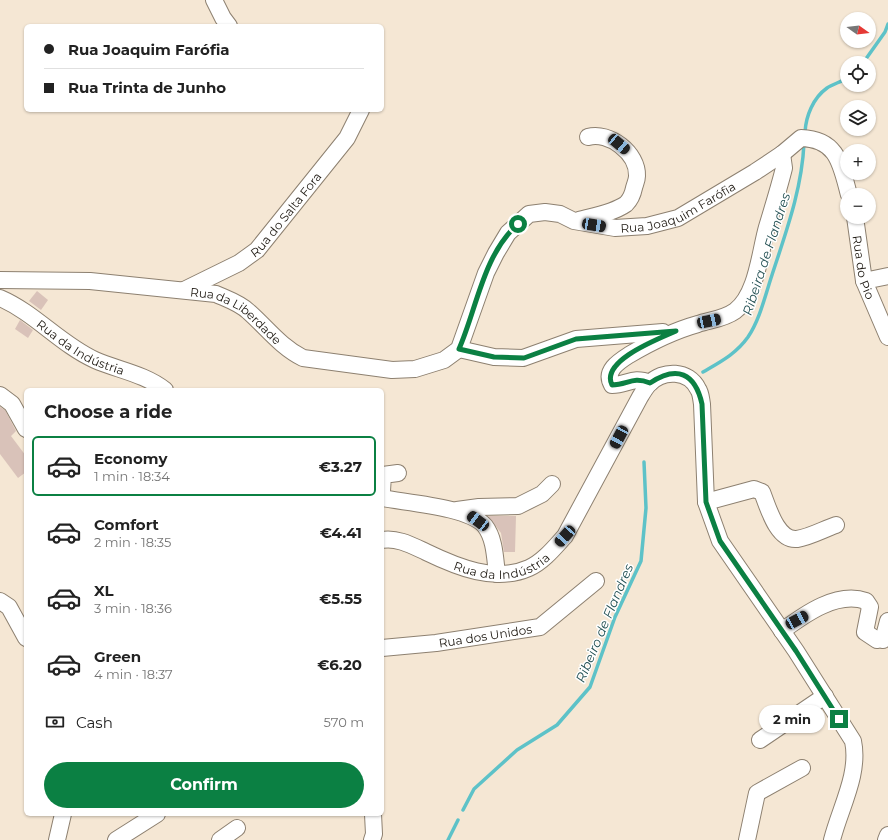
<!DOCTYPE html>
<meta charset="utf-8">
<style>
:root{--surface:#fff;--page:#f6f6f6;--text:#222;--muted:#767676;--line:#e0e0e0;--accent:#0b8043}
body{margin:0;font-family:Montserrat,sans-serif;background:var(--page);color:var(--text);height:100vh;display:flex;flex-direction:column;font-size:15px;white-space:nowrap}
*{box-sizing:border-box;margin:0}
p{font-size:13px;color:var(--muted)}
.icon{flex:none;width:22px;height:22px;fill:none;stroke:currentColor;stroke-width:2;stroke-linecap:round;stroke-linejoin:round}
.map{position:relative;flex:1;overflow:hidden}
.panel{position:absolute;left:24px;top:388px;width:360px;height:428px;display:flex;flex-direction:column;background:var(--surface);border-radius:6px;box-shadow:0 1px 3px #0004}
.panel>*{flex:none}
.hud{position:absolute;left:24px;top:24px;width:360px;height:88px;border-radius:6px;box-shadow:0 1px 3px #0004;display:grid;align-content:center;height:88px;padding:0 20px;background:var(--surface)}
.needle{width:26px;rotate:104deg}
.buttons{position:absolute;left:840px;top:12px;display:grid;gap:8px}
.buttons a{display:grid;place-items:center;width:36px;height:36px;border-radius:50%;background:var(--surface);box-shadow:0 1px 3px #0004;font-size:20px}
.end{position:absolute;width:18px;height:18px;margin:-9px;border:5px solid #0b8043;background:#fff;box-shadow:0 0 0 2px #fff}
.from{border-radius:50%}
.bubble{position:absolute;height:28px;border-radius:14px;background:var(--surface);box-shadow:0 1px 3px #0004;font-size:13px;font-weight:700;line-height:28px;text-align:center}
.car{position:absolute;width:12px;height:24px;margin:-12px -6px;border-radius:5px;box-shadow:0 0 3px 1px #0007;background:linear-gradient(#222 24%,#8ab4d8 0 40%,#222 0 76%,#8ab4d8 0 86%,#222 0)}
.hud b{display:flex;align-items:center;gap:14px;height:38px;font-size:15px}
.hud b+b{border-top:1px solid var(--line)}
.hud i{width:10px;height:10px;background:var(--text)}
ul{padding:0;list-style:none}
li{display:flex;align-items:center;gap:12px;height:60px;margin:0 8px 6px;padding:0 12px;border:2px solid transparent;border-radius:6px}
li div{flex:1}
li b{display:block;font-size:15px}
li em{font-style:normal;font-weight:700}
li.current{border-color:var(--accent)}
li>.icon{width:36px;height:36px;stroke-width:1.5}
h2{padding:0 20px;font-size:18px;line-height:48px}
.pay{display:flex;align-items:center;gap:10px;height:44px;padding:0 20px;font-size:15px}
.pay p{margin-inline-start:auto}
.cta{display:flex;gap:8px;margin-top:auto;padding:8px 20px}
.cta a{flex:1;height:46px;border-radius:24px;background:var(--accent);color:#fff;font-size:16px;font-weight:700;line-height:46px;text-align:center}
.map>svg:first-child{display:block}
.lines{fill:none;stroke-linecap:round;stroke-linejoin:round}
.stream{stroke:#5dc2c8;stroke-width:3.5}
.building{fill:#d9c2b9}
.minor-casing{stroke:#8d8070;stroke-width:18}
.minor{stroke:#fff;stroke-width:16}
.route{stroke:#0b8043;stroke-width:5}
.labels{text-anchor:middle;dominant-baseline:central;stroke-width:3;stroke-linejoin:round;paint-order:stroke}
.street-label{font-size:12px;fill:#1d1811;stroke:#fff}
.water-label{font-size:13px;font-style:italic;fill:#235053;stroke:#fff}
</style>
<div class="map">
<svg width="888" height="840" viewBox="0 0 888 840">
<rect width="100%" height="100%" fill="#f5e7d4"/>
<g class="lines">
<!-- stream -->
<g class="stream">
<path d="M863,63L885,32L888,24"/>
<path d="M805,132C806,116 813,98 827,88C833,84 841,82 847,78"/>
<path d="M703,372C720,362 736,354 748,337C760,319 765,296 772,275C786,232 802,189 804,143"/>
<path d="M463,810L474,789L517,750L557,725L590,687L615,617L641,561L646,508L644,462"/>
<path d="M448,840L458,820"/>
</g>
</g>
<!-- building -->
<g class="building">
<path d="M37,291L48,300L41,310L29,301Z"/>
<path d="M20,320L33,330L28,338L15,329Z"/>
<path d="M0,407L5,410L16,431L11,436L26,456V472L18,478L0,454Z"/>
<path d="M488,516H516L515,552H504L501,533Z"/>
</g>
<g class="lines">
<!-- minor casing -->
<g class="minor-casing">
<g id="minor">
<path d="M214,0L223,18L229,26"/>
<path id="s1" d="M855,217L864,281L888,337"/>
<path d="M579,220C594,216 613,213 626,204C630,200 633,193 634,188C635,184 637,180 637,176C638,153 609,131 588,137"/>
<path id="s2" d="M0,280L90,281L216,294C227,299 240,303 249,312C267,328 281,347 303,358L392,370L415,369L444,360L459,349L486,273L496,253L508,233L529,214L545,212L560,214L574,221L615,228L647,226L678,218L755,172L782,154L801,138C838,139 841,165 849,195"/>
<path d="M864,281L888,276"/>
<path id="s3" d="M184,290L239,263L257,250L347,138L361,110"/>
<path id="s4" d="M0,298C35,313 60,344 95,360C118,370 145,374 165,390"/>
<path d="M459,349L494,357L523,358L576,339L663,332"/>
<path d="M650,383C632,376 628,385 612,385C604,371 618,362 629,355C651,342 673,331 698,324C710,320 724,319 735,311C757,295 760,251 767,227C773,207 779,188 784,168L782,154"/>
<path d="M0,395L12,404L26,429"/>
<path d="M382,491L383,475L398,473"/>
<path d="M382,498C408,503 469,507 485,526C495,539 495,559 497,574"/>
<path d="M706,502L754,489L762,492C768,507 777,541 797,539C810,537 824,529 836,525"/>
<path d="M457,510L479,507L518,506L542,494L552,484"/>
<path id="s5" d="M382,540C397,537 413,546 426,552C457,567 495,583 529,568C543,562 555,547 565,536L640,397C643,392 646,387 649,384C663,369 689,370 698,389C701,393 701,399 702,404L706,502L720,541L796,651L853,741C860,774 840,808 832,840"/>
<path d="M0,601L9,607L26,638"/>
<path d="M782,631C805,614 837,591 866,601L870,607L865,632L877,640L888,637"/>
<path d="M883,640L888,621"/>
<path id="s6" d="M382,648L436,643L540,627L596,581"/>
<path d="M760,740L825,696"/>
<path d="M57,840L63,814"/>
<path d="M116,840L157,814"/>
<path d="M220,840L237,828"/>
<path d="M372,840L374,834L373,814"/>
<path d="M747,840L757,793L802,768"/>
<path d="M886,840L888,835"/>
</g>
</g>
<!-- minor -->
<use href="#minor" class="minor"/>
</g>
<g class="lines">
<!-- route -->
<path class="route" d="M518,224C483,255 477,308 459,349L494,357L524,358L576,339L676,331C658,339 600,361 612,385C628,385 632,376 650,383C677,365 695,373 702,404L706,502L720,541L796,651L839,719"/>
</g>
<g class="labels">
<!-- street labels -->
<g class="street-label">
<text stroke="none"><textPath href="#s2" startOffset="798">Rua Joaquim Farófia</textPath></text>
<text stroke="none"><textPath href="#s3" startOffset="129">Rua do Salta Fora</textPath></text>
<text stroke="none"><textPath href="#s1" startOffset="51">Rua do Pio</textPath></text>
<text stroke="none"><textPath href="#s2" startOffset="244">Rua da Liberdade</textPath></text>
<text stroke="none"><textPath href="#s4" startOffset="95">Rua da Indústria</textPath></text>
<text stroke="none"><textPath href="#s5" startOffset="127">Rua da Indústria</textPath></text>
<text stroke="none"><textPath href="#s6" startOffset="104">Rua dos Unidos</textPath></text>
</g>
<!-- water labels -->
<g class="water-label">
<text transform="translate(766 254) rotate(-72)">Ribeira de Flandres</text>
<text transform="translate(604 623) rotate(-67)">Ribeiro de Flandres</text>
</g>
</g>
</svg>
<div class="buttons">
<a><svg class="needle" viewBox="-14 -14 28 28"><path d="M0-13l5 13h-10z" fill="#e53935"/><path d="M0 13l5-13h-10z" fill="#767676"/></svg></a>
<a><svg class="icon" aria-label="locate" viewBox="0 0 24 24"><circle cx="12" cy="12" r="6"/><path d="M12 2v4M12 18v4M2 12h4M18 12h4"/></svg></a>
<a><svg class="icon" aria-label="layers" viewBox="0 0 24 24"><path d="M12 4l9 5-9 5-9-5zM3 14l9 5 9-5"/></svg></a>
<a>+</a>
<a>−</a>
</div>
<i class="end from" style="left:518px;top:224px"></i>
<i class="end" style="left:839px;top:719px"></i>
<div class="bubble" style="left:759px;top:705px;width:66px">2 min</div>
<i class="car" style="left:619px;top:144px;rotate:130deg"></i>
<i class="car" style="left:594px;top:225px;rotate:99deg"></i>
<i class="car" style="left:709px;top:321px;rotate:78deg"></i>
<i class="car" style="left:619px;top:437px;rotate:208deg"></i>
<i class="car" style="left:478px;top:521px;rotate:307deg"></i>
<i class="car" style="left:565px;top:536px;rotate:222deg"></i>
<i class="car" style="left:797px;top:620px;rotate:62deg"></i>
<div class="hud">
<b><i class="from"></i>Rua Joaquim Farófia</b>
<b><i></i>Rua Trinta de Junho</b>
</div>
<section class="panel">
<h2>Choose a ride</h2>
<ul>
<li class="current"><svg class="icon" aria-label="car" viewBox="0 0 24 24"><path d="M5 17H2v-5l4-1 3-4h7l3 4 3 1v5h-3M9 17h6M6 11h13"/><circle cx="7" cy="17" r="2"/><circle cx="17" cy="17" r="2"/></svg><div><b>Economy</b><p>1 min · 18:34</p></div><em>€3.27</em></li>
<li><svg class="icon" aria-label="car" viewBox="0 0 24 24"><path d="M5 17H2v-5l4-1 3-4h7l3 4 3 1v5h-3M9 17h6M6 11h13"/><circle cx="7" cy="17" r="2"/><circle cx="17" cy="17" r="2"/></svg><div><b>Comfort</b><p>2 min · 18:35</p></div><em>€4.41</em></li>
<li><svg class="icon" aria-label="car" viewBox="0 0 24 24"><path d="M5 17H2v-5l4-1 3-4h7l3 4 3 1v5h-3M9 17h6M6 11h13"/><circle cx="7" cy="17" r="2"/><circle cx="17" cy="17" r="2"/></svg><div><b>XL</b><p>3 min · 18:36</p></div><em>€5.55</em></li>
<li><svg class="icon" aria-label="car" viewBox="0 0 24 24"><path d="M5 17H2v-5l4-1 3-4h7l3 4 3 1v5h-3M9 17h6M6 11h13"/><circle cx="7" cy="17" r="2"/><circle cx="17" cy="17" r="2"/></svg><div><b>Green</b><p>4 min · 18:37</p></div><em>€6.20</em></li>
</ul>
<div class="pay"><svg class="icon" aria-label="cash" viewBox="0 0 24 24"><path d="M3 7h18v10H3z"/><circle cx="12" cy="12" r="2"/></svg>Cash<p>570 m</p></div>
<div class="cta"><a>Confirm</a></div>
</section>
</div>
